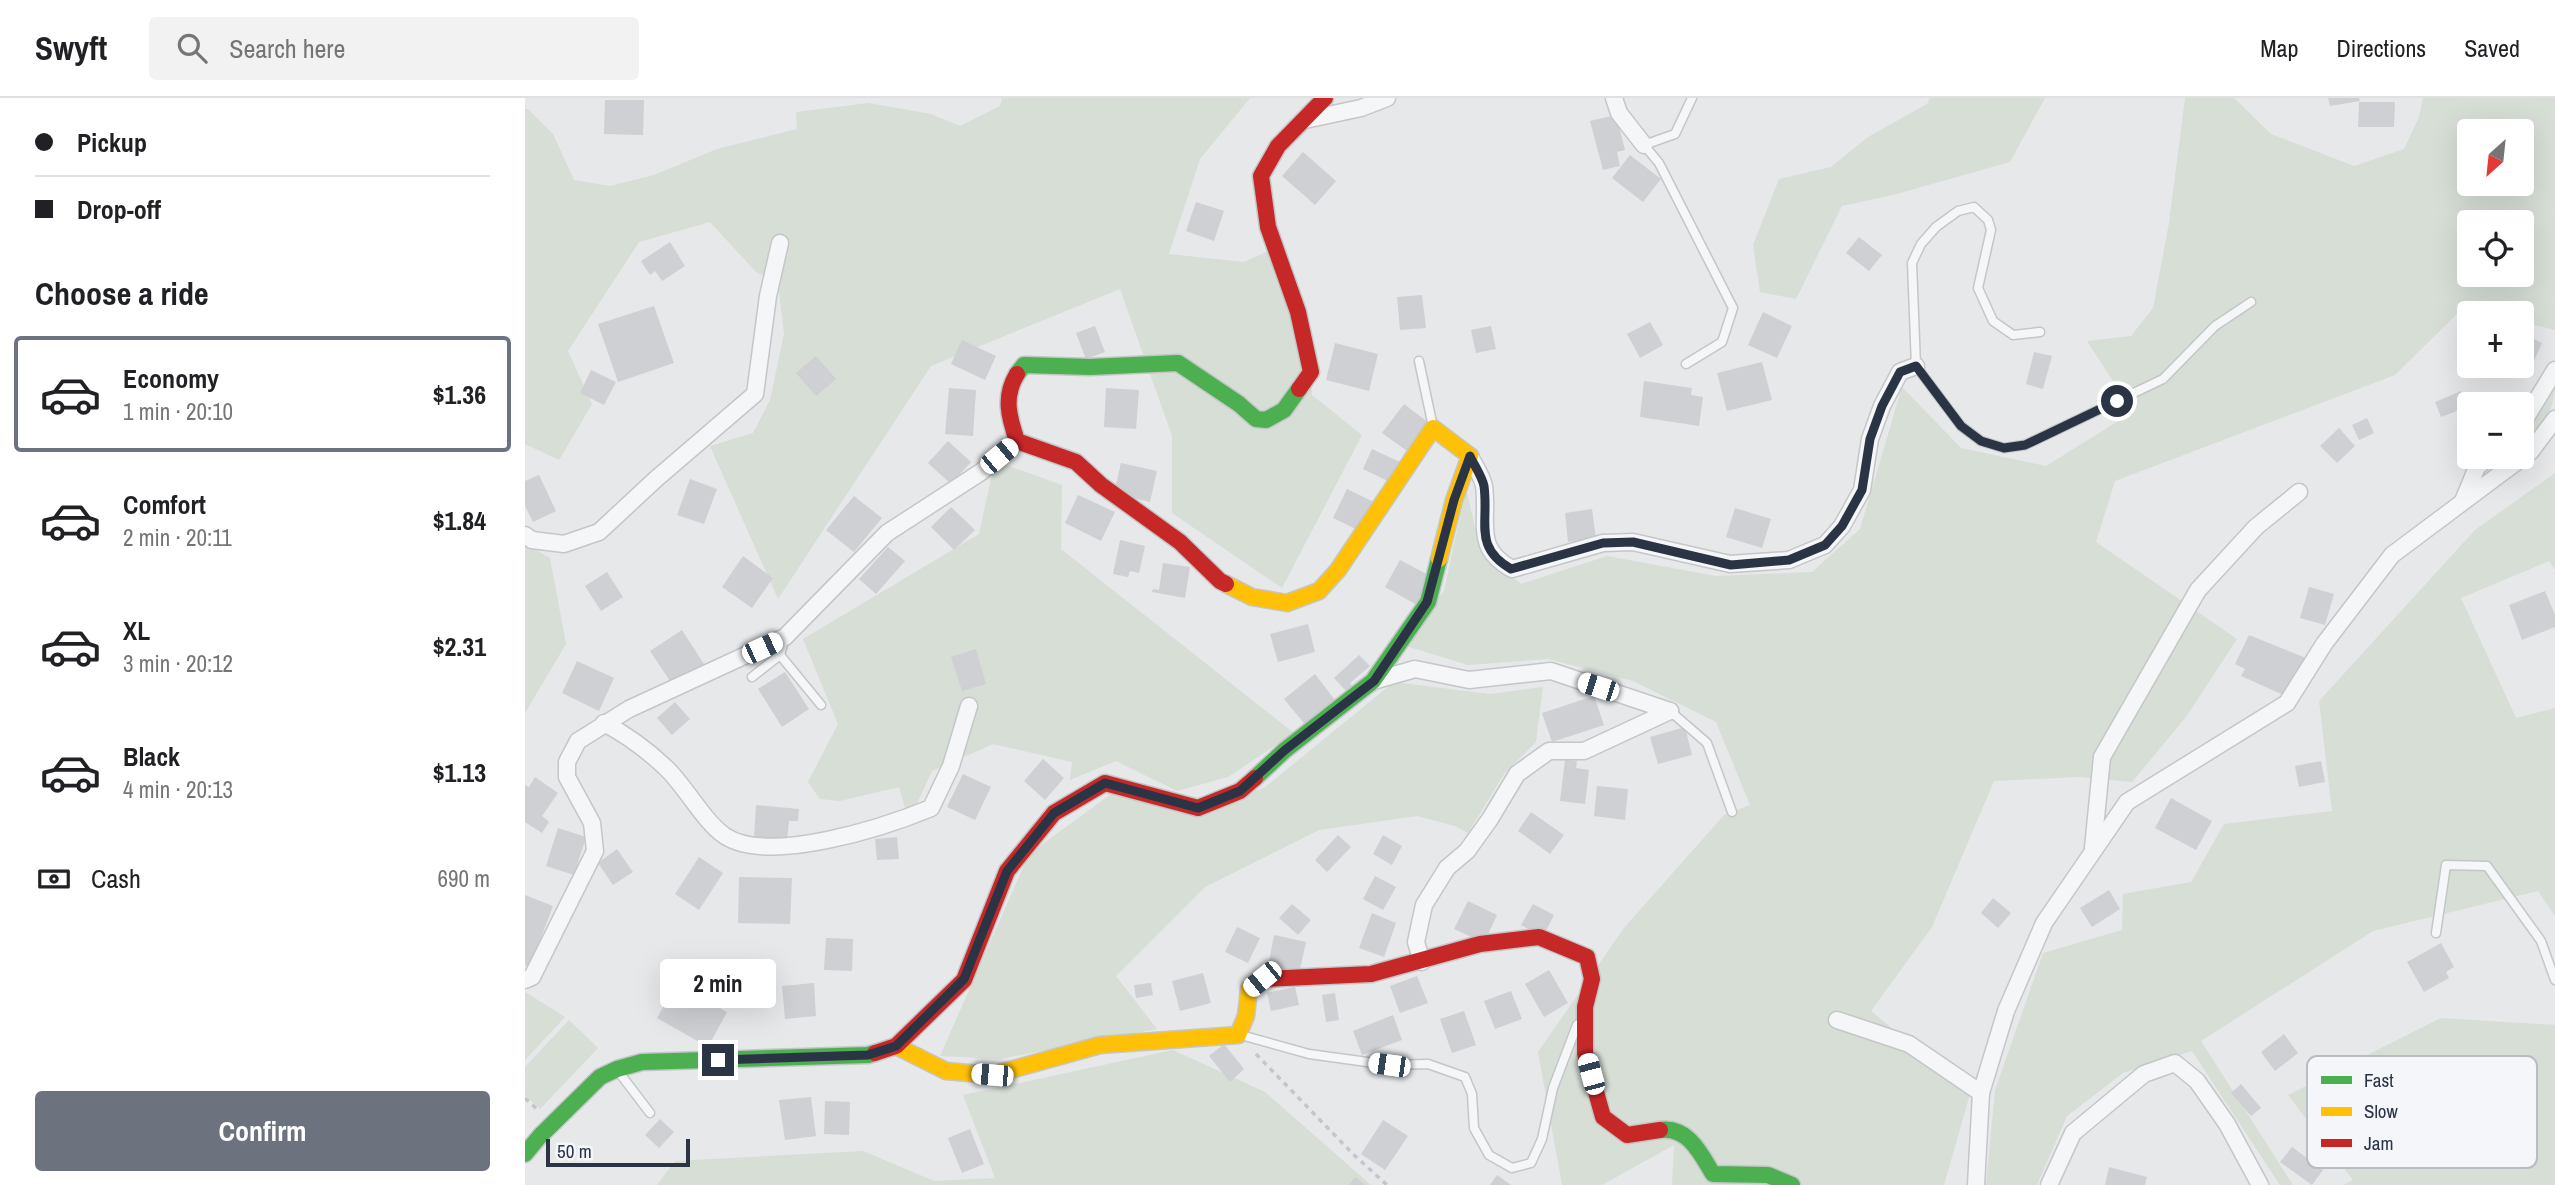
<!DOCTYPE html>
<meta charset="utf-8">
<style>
:root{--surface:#fff;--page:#f2f2f2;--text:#202124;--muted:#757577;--line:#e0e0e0;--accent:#6c737f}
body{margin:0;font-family:"Archivo Narrow",sans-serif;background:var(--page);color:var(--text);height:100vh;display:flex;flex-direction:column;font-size:26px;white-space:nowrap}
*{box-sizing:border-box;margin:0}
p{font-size:23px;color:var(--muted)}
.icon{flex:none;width:38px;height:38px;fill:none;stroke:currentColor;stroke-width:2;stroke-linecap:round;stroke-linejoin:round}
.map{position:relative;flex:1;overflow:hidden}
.drawer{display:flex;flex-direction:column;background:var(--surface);width:525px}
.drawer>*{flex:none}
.banner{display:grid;align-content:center;height:154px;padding:0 35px;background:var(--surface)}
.needle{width:46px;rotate:207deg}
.tools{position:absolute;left:1932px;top:21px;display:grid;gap:14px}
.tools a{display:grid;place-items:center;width:77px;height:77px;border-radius:7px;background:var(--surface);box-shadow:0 7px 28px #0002;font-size:35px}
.scale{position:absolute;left:21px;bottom:18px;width:144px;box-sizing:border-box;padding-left:7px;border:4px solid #2b3445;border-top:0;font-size:19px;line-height:24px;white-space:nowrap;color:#2b3445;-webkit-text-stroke:5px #f4f6f9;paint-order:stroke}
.end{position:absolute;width:32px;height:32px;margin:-16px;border:9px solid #2b3445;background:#fff;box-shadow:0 0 0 4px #fff}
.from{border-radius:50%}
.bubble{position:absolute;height:49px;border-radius:7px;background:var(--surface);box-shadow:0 7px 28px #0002;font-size:23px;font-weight:800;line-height:49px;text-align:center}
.car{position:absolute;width:21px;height:42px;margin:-21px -10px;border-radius:9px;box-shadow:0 0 5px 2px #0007;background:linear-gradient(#fff 24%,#345 0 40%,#fff 0 76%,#345 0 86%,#fff 0)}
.banner b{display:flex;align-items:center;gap:24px;height:66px;font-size:26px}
.banner b+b{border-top:2px solid var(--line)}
.banner i{width:18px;height:18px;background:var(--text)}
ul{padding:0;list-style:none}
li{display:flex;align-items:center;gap:21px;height:116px;margin:0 14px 10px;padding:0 21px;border:4px solid transparent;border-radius:7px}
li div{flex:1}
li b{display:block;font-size:26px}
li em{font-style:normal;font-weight:800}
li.on{border-color:var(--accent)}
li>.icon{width:63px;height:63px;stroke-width:1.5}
h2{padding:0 35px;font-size:32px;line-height:84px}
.pay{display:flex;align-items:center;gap:18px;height:77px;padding:0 35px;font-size:26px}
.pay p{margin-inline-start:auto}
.primary-button{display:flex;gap:14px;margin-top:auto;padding:14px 35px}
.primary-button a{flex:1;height:80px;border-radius:7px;background:var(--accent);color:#fff;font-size:28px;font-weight:800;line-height:80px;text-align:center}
header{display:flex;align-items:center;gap:42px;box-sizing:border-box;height:98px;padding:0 35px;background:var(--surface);border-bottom:2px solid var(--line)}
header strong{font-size:33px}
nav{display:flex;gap:38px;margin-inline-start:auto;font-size:24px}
.search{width:490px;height:63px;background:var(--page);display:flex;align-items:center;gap:18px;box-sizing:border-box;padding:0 24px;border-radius:7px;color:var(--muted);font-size:26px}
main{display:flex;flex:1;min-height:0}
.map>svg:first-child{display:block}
.green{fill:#d6ded6;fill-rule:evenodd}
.building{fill:#ced0d3}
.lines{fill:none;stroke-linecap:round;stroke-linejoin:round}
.lane-casing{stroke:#c4c6c8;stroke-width:11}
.street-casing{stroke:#c4c6c8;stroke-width:19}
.fast-casing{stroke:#c4c6c8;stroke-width:19}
.slow-casing{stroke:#c4c6c8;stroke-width:19}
.jam-casing{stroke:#c4c6c8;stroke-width:19}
.path{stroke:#c5c6ca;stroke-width:3.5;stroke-dasharray:5 5;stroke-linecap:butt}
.lane{stroke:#f5f6f7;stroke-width:8}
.street{stroke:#f5f6f7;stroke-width:16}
.fast{stroke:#4caf50;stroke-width:16}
.slow{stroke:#ffc107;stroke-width:16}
.jam{stroke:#c62828;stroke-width:16}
.route{stroke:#2b3445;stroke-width:9}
.key{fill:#f4f6f9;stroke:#b8bcc3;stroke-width:2}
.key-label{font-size:19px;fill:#2b3445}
</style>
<header>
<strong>Swyft</strong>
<div class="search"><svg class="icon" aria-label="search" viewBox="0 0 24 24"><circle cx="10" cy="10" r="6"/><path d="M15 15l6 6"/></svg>Search here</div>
<nav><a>Map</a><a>Directions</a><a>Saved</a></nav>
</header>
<main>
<section class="drawer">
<div class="banner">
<b><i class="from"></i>Pickup</b>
<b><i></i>Drop-off</b>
</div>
<h2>Choose a ride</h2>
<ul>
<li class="on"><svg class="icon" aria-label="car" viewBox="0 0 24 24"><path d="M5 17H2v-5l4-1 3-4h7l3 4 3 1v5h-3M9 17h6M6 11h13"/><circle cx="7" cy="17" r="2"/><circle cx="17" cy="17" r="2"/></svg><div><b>Economy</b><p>1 min · 20:10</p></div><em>$1.36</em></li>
<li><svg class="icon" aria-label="car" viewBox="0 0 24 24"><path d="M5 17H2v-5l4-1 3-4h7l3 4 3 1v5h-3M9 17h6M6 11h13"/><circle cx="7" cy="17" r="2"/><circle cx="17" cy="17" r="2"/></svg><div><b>Comfort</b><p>2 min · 20:11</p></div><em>$1.84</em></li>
<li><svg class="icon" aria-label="car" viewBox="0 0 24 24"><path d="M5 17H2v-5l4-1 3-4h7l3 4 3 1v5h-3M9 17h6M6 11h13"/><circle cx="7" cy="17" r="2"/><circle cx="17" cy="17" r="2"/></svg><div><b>XL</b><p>3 min · 20:12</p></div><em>$2.31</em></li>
<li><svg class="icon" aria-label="car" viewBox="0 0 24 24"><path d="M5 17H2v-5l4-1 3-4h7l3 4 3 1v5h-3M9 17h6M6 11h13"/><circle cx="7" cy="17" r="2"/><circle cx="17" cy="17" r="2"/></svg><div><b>Black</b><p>4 min · 20:13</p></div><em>$1.13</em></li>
</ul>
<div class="pay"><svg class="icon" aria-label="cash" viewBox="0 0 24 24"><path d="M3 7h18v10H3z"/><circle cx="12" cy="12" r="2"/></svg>Cash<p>690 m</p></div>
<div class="primary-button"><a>Confirm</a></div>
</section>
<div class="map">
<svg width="2030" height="1087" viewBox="0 0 2030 1087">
<rect width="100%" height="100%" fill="#e6e8ea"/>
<!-- green -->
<g class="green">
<path d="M477,0H725L675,61L644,156L719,164L748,151L782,224L787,297L837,337L757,490L647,415V338L595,191L406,268L253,501L185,348L228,335L245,302L259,236L253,185L231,174L185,124L114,144L43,253L67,306L34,362L0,346V11H3L28,36L49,82L85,88L129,77L192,51L272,31L271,14L344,5L406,16L435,28L475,8Z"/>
<path d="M1405,0H1520L1485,64L1368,97L1317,108L1271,201L1235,194L1228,147L1254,81L1306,69L1343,39L1402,6Z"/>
<path d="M1660,0H1709L1746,36L1829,68L1879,51L1894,19L1898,0H2030V232L1997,224V215H1960L1938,210L1870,277L1590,383L1571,444L1712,541L1661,619L1607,684L1554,679L1469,683L1407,829L1346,913L1445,996L1419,1087H1147L1149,1047L1077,1087H1037L1013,954L1099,830L1199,717L1225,707L1191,624L1108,583L1023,561L943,567L878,547L919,493L941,390L955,451L996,486L1082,458L1191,478L1287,474L1335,431L1377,289L1436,350L1521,368L1608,314L1562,243L1606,238L1628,210L1644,125ZM1944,33H1997V86H1944ZM1944,124H1997V177H1944Z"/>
<path d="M2030,289C2030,312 2014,333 1997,347V337Z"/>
<path d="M470,363L537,387L536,451L769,635L703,679L652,693L591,663L545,682L547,664L468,646L407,673L384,723L374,689L315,703L295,701L283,684L313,626L278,541L454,436Z"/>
<path d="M2030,375V472L2024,463L1936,500L1991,620L2030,610V818L2013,793L1848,833L1676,943L1768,1087H1755L1667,953L1598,975L1542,1018L1512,1087H1461L1470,992L1518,855L1597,832L1598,796L1666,784L1699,726L1807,713L1794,603L1950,432Z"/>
<path d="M0,446L25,460L41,546L0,615Z"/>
<path d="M869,584L965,596L1018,589L1011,644L979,676L943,735L930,728L892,718L794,732L680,789L591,878L632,931L475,961L415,958L504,756L586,696L661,716L739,690Z"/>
<path d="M0,894L40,919L0,962Z"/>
<path d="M1916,920L2030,927V1087H1819L1828,1082L1763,997Z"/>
<path d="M44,922L73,950L15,1011L0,997V969Z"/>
<path d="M648,952L740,994L846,1087H132L150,1063L338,1053L409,1083L470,1080L438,997Z"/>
</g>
<!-- building -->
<g class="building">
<path d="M1803,0H1834L1835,3L1805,8Z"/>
<path d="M80,2H119L118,37L79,36Z"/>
<path d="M1834,4H1870L1869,29H1833Z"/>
<path d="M1091,17L1100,52L1092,54L1095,68L1078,72L1065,23Z"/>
<path d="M778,54L811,83L790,107L757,78Z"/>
<path d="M1105,57L1136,81L1118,104L1087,80Z"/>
<path d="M671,104L699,113L689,143L661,133Z"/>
<path d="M1334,139L1357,157L1344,173L1321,155Z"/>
<path d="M145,144L160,168L137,183L130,173L125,177L116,163Z"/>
<path d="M897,197L901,230L875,232L872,199Z"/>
<path d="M129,208L149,265L93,284L73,226Z"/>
<path d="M1238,214L1267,228L1252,260L1223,247Z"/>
<path d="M1125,224L1138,247L1115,260L1102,236Z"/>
<path d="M570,228L580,254L561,261L551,235Z"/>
<path d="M966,228L971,251L951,255L946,232Z"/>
<path d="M1997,235L2017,245L2005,272L1997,268Z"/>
<path d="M437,242L471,258L460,282L426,266Z"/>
<path d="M810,245L853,256L844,293L801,282Z"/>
<path d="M1509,254L1527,258L1518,291L1501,286Z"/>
<path d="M291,258L311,281L291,298L271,275Z"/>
<path d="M1237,264L1247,302L1202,313L1192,275Z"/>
<path d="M66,272L91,284L79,307L55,295Z"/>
<path d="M1119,283L1167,290L1166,297L1178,299L1174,328L1115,319Z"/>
<path d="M424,290L451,292L448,338L420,336Z"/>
<path d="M581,290L614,292L611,331L579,329Z"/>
<path d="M1936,293L1942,309L1916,319L1910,304Z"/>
<path d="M879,306L904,325L882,353L857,335Z"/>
<path d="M1842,320L1849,335L1834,342L1827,327Z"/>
<path d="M1814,330L1830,348L1812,365L1795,348Z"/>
<path d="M423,343L446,364L426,386L403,365Z"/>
<path d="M847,351L877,365L867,385L838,371Z"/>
<path d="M596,365L632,373L625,404L589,395Z"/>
<path d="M14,377L31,413L8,424L0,408V383Z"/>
<path d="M165,381L192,391L179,426L152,417Z"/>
<path d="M822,391L849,404L835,433L808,420Z"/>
<path d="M553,397L590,414L576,443L540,425Z"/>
<path d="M329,398L357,420L329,454L301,432Z"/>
<path d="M426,409L450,432L429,452L406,429Z"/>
<path d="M1210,410L1246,421L1237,450L1201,439Z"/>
<path d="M1067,411L1071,441L1043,444L1040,415Z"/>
<path d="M595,442L620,448L614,475L605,473L603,479L588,476Z"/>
<path d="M363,449L380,463L351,496L334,481Z"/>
<path d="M218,458L248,480L227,510L197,489Z"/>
<path d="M875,462L907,479L892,507L860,489Z"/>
<path d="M638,465L665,469L660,500L627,494L628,491L634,492Z"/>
<path d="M82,474L98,499L76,513L60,488Z"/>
<path d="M1784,489L1809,496L1800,527L1775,520Z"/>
<path d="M2020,493L2030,517V529L1997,542L1984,507Z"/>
<path d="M783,526L790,554L753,564L745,536Z"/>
<path d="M157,532L181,569L149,589L125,553Z"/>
<path d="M1724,537L1781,560L1763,599L1716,578L1720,571L1710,566Z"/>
<path d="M451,551L461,586L437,593L426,559Z"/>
<path d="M834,557L845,568L825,585L828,589L822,594L809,580Z"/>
<path d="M52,563L89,580L74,613L37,595Z"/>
<path d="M260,574L284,611L257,629L233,591Z"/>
<path d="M790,576L813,606L783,630L759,601Z"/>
<path d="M1069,598L1079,627L1027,644L1017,615Z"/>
<path d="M150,604L165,621L147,637L132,620Z"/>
<path d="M1160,629L1167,657L1133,666L1125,639Z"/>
<path d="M518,661L539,680L520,702L499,683Z"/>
<path d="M1040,662L1052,663L1051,670L1064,672L1060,706L1035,703Z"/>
<path d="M1796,663L1800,684L1774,689L1770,668Z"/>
<path d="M438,676L466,689L450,722L422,709Z"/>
<path d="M10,679L33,695L17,718L24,724L17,735L0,724V687L4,689Z"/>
<path d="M1072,688L1103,691L1100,722L1069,718Z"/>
<path d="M1646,700L1687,723L1671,752L1630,730Z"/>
<path d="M231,707L274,711L273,723H264L262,742L229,739Z"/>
<path d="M1006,714L1039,737L1025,756L993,733Z"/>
<path d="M33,730L61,739L49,777L21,768Z"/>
<path d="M813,737L826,749L802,774L790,762Z"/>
<path d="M858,737L877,748L867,767L848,756Z"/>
<path d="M372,739L374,761L352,762L350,741Z"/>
<path d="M92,751L108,774L88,787L73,765Z"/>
<path d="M174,759L198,775L174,812L150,796Z"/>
<path d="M850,778L871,789L858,812L838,801Z"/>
<path d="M214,779L267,780L265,826L213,825Z"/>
<path d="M1584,792L1595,811L1567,829L1555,810Z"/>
<path d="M0,797L28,808L5,869L0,867Z"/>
<path d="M1468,800L1486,815L1473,830L1456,815Z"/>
<path d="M943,803L972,817L959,845L929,831Z"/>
<path d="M767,806L786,822L773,837L754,820Z"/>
<path d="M1008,806L1029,817L1018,839L996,827Z"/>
<path d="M847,815L871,825L859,859L834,850Z"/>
<path d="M712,829L735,840L723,865L700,854Z"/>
<path d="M749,837L781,844L774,876L743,869Z"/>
<path d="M301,840L328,841L327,873L299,872Z"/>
<path d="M1916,845L1929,869L1921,874L1924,880L1899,894L1882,864Z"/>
<path d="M1024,872L1043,905L1019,919L1000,886Z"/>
<path d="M678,875L686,905L655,913L647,883Z"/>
<path d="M892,878L903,905L875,915L865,888Z"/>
<path d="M289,885L291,918L260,921L257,888Z"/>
<path d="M626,885L628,897L611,900L609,887Z"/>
<path d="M151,886L202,914L183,949L132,920Z"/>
<path d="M770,889L774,907L746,913L742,895Z"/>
<path d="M986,893L997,921L970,931L959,903Z"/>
<path d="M810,895L814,922L801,924L797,897Z"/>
<path d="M939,913L951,947L927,955L915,921Z"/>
<path d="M868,917L877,942L837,957L828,933Z"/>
<path d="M1759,936L1773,955L1750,973L1736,954Z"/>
<path d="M699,946L719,971L705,984L684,958Z"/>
<path d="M1716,986L1736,1010L1726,1018L1706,995Z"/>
<path d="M286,999L291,1038L260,1042L254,1002Z"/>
<path d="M300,1003L325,1004L324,1037L299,1036Z"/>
<path d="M135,1021L149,1034L134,1050L120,1037Z"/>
<path d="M858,1022L883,1038L860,1072L836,1056Z"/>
<path d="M445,1031L459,1066L437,1075L423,1040Z"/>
<path d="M1767,1049L1798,1072L1787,1087L1755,1064Z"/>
<path d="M1584,1069L1622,1079L1620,1087H1580Z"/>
<path d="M972,1077L986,1087H965Z"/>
<path d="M830,1079L840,1087H824Z"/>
</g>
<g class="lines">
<!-- lane casing -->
<g class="lane-casing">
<g id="lane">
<path d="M1515,234L1488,237L1468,223L1453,190L1466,132L1463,122L1449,109L1433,113L1411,129L1396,146L1387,165L1391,268L1436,328L1456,343L1479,350L1500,347L1638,281L1690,228L1726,204"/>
<path d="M894,263L908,329"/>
<path d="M1161,266L1197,244L1208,210L1134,65L1119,47L1150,36L1167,0"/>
<path d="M260,539L255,557L296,607"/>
<path d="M227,579L255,557"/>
<path d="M1145,613L1182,645L1207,714"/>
<path d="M1911,835L1921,767L1962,768L2016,843L2030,882"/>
<path d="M716,937L784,956L864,967L903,966L940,979L947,996L949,1030L964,1057L987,1070L1006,1065L1017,1041L1028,990L1052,927"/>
<path d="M93,973L125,1015"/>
</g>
</g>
<!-- street casing -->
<g class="street-casing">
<g id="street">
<path d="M1089,0L1094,15L1119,47"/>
<path d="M780,22L836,10L862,0"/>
<path d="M1997,326L2030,272"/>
<path d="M945,358C949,367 957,378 959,388C964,425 948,449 987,471L1078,445L1108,444L1205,466L1264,462L1300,447L1317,428L1337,392L1345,341L1357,308L1375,274L1391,268"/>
<path d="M1938,403L1952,369L1964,359"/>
<path d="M0,437L7,442L39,446L74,434L131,381L230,296L243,198L255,145"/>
<path d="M848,583L890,571L944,582L1026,573L1145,613"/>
<path d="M79,625C100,636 123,653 140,669C160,687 178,723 200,738C244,767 360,729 406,710L426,668L444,608"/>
<path d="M1568,750L1577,659L1673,492L1731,429L1774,394"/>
<path d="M897,864L891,844L899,807L922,770L942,753L965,721L992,676L1024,653H1059L1145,613"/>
<path d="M0,882L7,879L70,753L67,725L42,679V664L53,643L104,611L260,539L362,435L456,374L492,343"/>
<path d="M1312,922L1384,946L1456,995"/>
<path d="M1451,1087L1456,995L1481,913L1519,825L1602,704L1762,605L1799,546L1867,457L2006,353L2030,321"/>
<path d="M1524,1087L1548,1035L1619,976L1650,965L1672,983L1702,1026L1735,1087"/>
</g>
</g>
<!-- fast casing -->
<g class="fast-casing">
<g id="fast">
<path d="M492,276L499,267L565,269L653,265L714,306L731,321L741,322L759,312L774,291"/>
<path d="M730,680L760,652L848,583L903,504L914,461"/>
<path d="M1135,1032C1163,1028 1176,1056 1188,1076L1243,1077L1267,1087"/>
<path d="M0,1056L15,1038L75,979L92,971L117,964L343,957L350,955"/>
</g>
</g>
<!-- slow casing -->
<g class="slow-casing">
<g id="slow">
<path d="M701,486L727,499L762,505L794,493L813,472L908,330L945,358L929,402L914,461"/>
<path d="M371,948L421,973L467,977L575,947L713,937L721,918L724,891L739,881"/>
</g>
</g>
<!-- jam casing -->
<g class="jam-casing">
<g id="jam">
<path d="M492,276C478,299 484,319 492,343L551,364L576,387L655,444L695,483L701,486"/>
<path d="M774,291L786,274L773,214L743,129L736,78L753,48L800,0"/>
<path d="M739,881L846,876L955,846L1014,839L1062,859L1067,881L1060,909V955L1078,1019L1102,1037L1135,1032"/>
<path d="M350,955L371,948L439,882L482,773L529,715L580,685L673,710L715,693L730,680"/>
</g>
</g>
<!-- path -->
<g class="path">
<path d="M731,956L828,1056L862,1087"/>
<path d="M0,1000L13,1012"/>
</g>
<!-- lane -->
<use href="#lane" class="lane"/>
<!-- street -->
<use href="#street" class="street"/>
<!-- fast -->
<use href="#fast" class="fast"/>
<!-- slow -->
<use href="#slow" class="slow"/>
<!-- jam -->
<use href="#jam" class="jam"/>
</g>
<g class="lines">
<!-- route -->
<path class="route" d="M193,962L343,957L371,948L439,881L482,773L529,715L580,685L673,710L715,693L760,652L849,583L902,504L929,402L945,358C949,367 957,378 959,388C964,425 948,449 986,471L1078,445L1108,444L1206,467L1264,462L1300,447L1317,428L1337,392L1345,341L1357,308L1375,274L1391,268L1436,328L1456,343L1479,350L1500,347L1592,303"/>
</g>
<!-- legend -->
<rect x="1782" y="958" width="230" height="112" rx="10" class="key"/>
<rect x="1796" y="978" width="31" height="8" fill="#4caf50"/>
<rect x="1796" y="1009" width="31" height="9" fill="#ffc107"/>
<rect x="1796" y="1041" width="31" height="8" fill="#c62828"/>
<g class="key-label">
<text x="1839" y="989">Fast</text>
<text x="1839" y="1020">Slow</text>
<text x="1839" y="1052">Jam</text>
</g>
</svg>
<div class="tools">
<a><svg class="needle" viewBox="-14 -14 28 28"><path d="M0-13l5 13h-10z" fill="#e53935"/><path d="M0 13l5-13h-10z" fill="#757577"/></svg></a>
<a><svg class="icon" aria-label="locate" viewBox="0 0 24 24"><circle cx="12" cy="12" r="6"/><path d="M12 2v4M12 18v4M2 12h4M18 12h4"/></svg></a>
<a>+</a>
<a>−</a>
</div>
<div class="scale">50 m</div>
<i class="end from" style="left:1592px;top:303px"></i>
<i class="end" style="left:193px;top:962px"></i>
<div class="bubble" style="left:135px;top:861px;width:116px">2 min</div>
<i class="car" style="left:474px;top:358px;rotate:50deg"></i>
<i class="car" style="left:237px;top:550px;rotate:65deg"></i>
<i class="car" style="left:1073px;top:589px;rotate:288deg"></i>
<i class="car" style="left:737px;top:881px;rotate:231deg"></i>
<i class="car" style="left:864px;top:967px;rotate:278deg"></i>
<i class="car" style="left:1066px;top:976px;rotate:345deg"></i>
<i class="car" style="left:467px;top:977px;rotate:275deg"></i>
</div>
</main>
